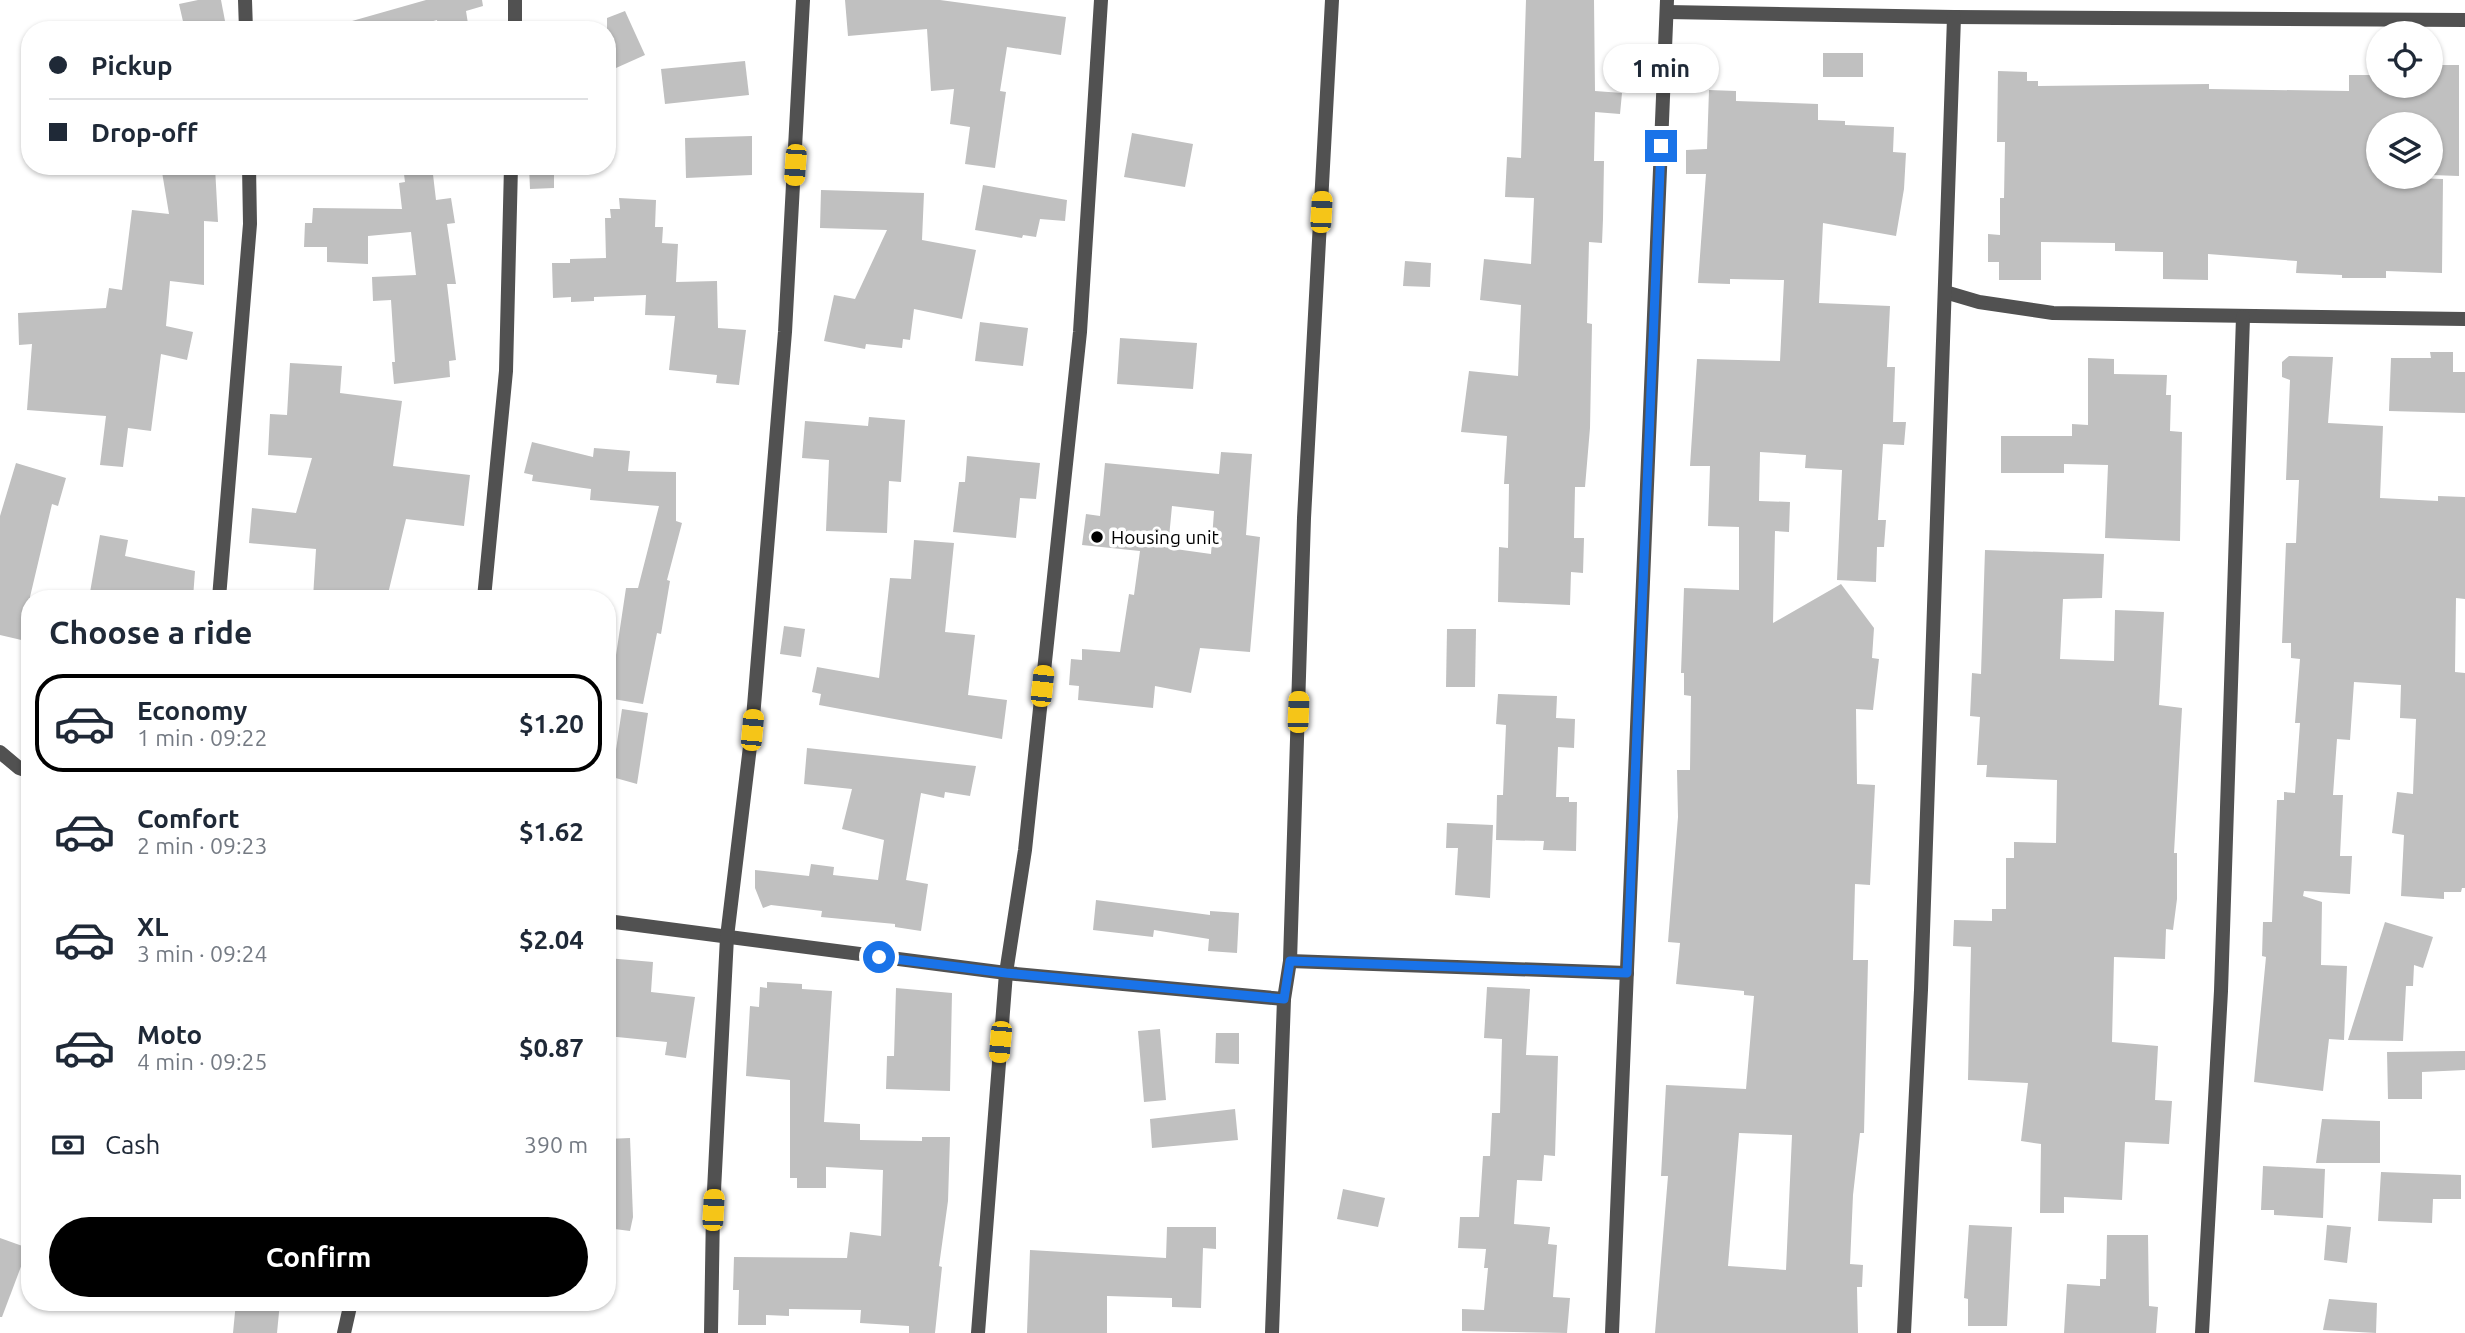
<!DOCTYPE html>
<meta charset="utf-8">
<style>
:root{--surface:#fff;--page:#f2f2f3;--text:#1f2937;--muted:#747a83;--line:#e0e1e3;--accent:#000}
body{margin:0;font-family:Ubuntu,sans-serif;background:var(--page);color:var(--text);height:100vh;display:flex;flex-direction:column;font-size:26px;white-space:nowrap}
*{box-sizing:border-box;margin:0}
p{font-size:23px;color:var(--muted)}
.icon{flex:none;width:38px;height:38px;fill:none;stroke:currentColor;stroke-width:2;stroke-linecap:round;stroke-linejoin:round}
.map{position:relative;flex:1;overflow:hidden}
.side{position:absolute;left:21px;top:590px;width:595px;height:721px;display:flex;flex-direction:column;background:var(--surface);border-radius:28px;box-shadow:0 2px 5px #0004}
.side>*{flex:none}
.guide{position:absolute;left:21px;top:21px;width:595px;height:154px;border-radius:28px;box-shadow:0 2px 5px #0004;display:grid;align-content:center;height:154px;padding:0 28px;background:var(--surface)}
.fabs{position:absolute;left:2366px;top:21px;display:grid;gap:14px}
.fabs a{display:grid;place-items:center;width:77px;height:77px;border-radius:50%;background:var(--surface);box-shadow:0 2px 5px #0004;font-size:35px}
.end{position:absolute;width:32px;height:32px;margin:-16px;border:9px solid #1a73e8;background:#fff;box-shadow:0 0 0 4px #fff}
.from{border-radius:50%}
.bubble{position:absolute;height:49px;border-radius:24px;background:var(--surface);box-shadow:0 2px 5px #0004;font-size:23px;font-weight:700;line-height:49px;text-align:center}
.car{position:absolute;width:21px;height:42px;margin:-21px -10px;border-radius:9px;box-shadow:0 0 5px 2px #0007;background:linear-gradient(#f5c518 24%,#345 0 40%,#f5c518 0 76%,#345 0 86%,#f5c518 0)}
.guide b{display:flex;align-items:center;gap:24px;height:66px;font-size:26px}
.guide b+b{border-top:2px solid var(--line)}
.guide i{width:18px;height:18px;background:var(--text)}
ul{padding:0;list-style:none}
li{display:flex;align-items:center;gap:21px;height:98px;margin:0 14px 10px;padding:0 14px;border:4px solid transparent;border-radius:28px}
li div{flex:1}
li b{display:block;font-size:26px}
li em{font-style:normal;font-weight:700}
li.active{border-color:var(--accent)}
li>.icon{width:63px;height:63px;stroke-width:1.5}
h2{padding:0 28px;font-size:32px;line-height:84px}
.pay{display:flex;align-items:center;gap:18px;height:77px;padding:0 28px;font-size:26px}
.pay p{margin-inline-start:auto}
.action{display:flex;gap:14px;margin-top:auto;padding:14px 28px}
.action a{flex:1;height:80px;border-radius:42px;background:var(--accent);color:#fff;font-size:28px;font-weight:700;line-height:80px;text-align:center}
.map>svg:first-child{display:block}
.building{fill:#c0c0c0;fill-rule:evenodd}
.lines{fill:none;stroke-linecap:round;stroke-linejoin:round}
.minor{stroke:#515151;stroke-width:14}
.tertiary{stroke:#515151;stroke-width:14}
.route{stroke:#1a73e8;stroke-width:9}
.poi-dot{fill:#000;stroke:#fff;stroke-width:2.5}
.labels{text-anchor:middle;dominant-baseline:central;stroke-width:7;stroke-linejoin:round;paint-order:stroke}
.poi-label{font-size:19px;fill:#000;stroke:#fff;text-anchor:start}
</style>
<div class="map">
<svg width="2465" height="1333" viewBox="0 0 2465 1333">
<rect width="100%" height="100%" fill="#fff"/>
<!-- building -->
<g class="building">
<path d="M198,0H221L225,21L185,30L179,4Z"/>
<path d="M426,0H482L483,6L466,11L469,30H438L437,20L401,30H345V23Z"/>
<path d="M845,0H940L1066,17L1061,55L1007,47L1000,91L1006,92L995,168L965,164L970,127L950,124L954,89L931,91L927,29L848,36Z"/>
<path d="M1526,0H1594L1595,91L1622,93L1620,114L1595,112L1594,161H1604L1603,219L1602,243L1589,242L1587,323L1592,324L1590,428L1585,487H1575L1574,538H1584L1583,573L1571,572L1570,605L1498,602L1499,547L1508,548L1509,484H1504L1507,436L1461,432L1469,371L1518,376L1521,305L1480,300L1484,259L1531,264L1534,198L1505,197L1507,157L1521,158Z"/>
<path d="M625,11L645,55L616,68L607,47V18Z"/>
<rect x="1823" y="53" width="40" height="24"/>
<path d="M745,61L749,95L665,104L661,69Z"/>
<path d="M2433,65H2459V176L2431,175V124H2378V177L2443,179L2442,273L2386,271V278H2342V275L2296,273L2297,261L2208,254V280L2163,279V252L2115,251V243L2041,242V280H1999V262H1988V234L2000,235V198H2004L2005,142H1997L1998,71L2027,72V81H2038V86L2209,84V89L2349,91V75H2378V86H2431Z"/>
<path d="M1709,90L1736,91V101L1818,104V120L1845,121V125L1894,127L1893,152L1906,153L1904,189L1896,236L1823,223L1819,303L1890,306L1887,367H1895L1893,422H1906L1904,445L1883,444L1878,520H1886L1884,547H1877L1876,582L1837,580L1842,470L1805,468L1806,455L1760,452L1759,501L1790,502L1789,532L1775,531L1773,623L1841,584L1874,628L1872,658L1879,659L1873,710L1856,709L1857,784L1875,785L1870,885L1855,884L1853,960H1868L1864,1133H1860L1853,1195L1850,1264L1863,1265L1862,1287H1857L1858,1333H1655L1668,1176H1661L1666,1085L1746,1089L1754,996L1744,995V991L1676,984L1680,943L1668,942L1678,817L1677,770H1690L1691,696L1684,695V673H1681L1684,588L1739,590V527L1708,526L1710,466H1690L1697,359L1780,361L1784,280L1730,279V284L1698,283L1706,174H1686V150L1707,149ZM1739,1133L1792,1135L1786,1270L1728,1266Z"/>
<path d="M1132,133L1193,144L1185,187L1124,177Z"/>
<path d="M752,136V175L686,178L685,138Z"/>
<path d="M161,166L215,167L218,222L204,221V285L170,281L166,326L193,332L187,360L161,354L151,431L128,428L123,467L100,465L106,416L27,410L32,344L19,345L18,313L106,308L109,288L122,290L132,210L169,214Z"/>
<path d="M403,166H432L436,200L451,198L455,223L447,224L456,284H447L456,360L449,361L450,377L394,384L392,362H395L391,300L373,301L372,277L416,275L411,232L368,236V264L327,262V247H304L305,223H312L313,208L402,209L399,183L405,182Z"/>
<path d="M529,166H554V188L530,189Z"/>
<path d="M983,185L1067,200L1065,221L1040,219L1036,237L1023,235L1022,238L975,230Z"/>
<path d="M821,190L924,193L922,240L976,250L962,319L914,309L910,340L903,339L902,348L866,344L865,349L824,341L834,295L855,299L887,230L820,228Z"/>
<path d="M619,198L656,200L655,227H663L662,243L678,244L676,282L717,281L718,328L746,330L739,385L716,383L717,375L669,370L675,316L645,315L646,295L594,297V301L571,302V297L553,298L552,263H570V259L606,258L605,218H611L610,209H620Z"/>
<path d="M1405,261L1431,263L1430,287L1403,286Z"/>
<path d="M980,322L1028,328L1023,366L975,361Z"/>
<path d="M1120,338L1197,343L1193,389L1117,384Z"/>
<path d="M2430,352H2453V372H2465V413L2389,411L2391,358H2431Z"/>
<path d="M2289,356L2333,357L2328,423L2383,426L2380,498L2438,501V496L2465,497V599L2456,598L2455,672L2465,673V888H2462L2461,892H2444V899L2401,896L2404,835L2392,833L2397,792L2413,794L2416,719L2400,718L2401,685L2354,682L2350,740L2337,739L2333,795H2343L2340,856H2352L2350,894L2304,891L2303,896L2322,902L2321,965L2347,966L2344,1040L2329,1039L2323,1091L2254,1082L2266,957L2262,956L2263,922H2272L2277,800H2284V792L2295,793L2300,723H2295L2300,659L2291,658V643H2282L2286,543H2296L2299,480H2286L2290,380L2282,377V362Z"/>
<path d="M2088,358L2114,359V374L2167,375L2166,395H2171L2170,431L2182,432L2180,541L2105,538L2108,465L2064,464V473H2001V436H2072V424L2088,425Z"/>
<path d="M290,363L342,366L340,393L402,401L393,466L470,475L464,526L406,519L387,598H313L316,549L249,543L252,508L296,513L312,458L268,455L270,414L287,415Z"/>
<path d="M869,417L905,420L901,482L889,481L887,533L826,531L829,460L802,458L805,421L868,426Z"/>
<path d="M532,442L593,457L594,448L630,451L628,471L676,472V521L682,523L667,580L670,581L661,634L657,633L643,704L607,698V653L616,655L626,588H638L659,506L590,500L591,489L532,481L533,475L524,473Z"/>
<path d="M1221,452L1252,454L1246,535L1260,537L1250,652L1200,648L1191,693L1155,686L1153,708L1078,700L1079,686L1069,685L1071,659L1082,660V649L1120,652L1129,594L1134,595L1140,551L1082,545L1086,514L1100,516L1105,463L1219,474ZM1172,506L1214,511L1211,554L1168,548Z"/>
<path d="M967,456L1040,463L1036,499L1020,498L1016,538L953,532L959,482H965Z"/>
<path d="M16,463L66,478L58,506L52,504L30,597V642L0,635V516Z"/>
<path d="M100,535L128,540L125,556L195,571L193,598H89Z"/>
<path d="M914,540L954,543L945,632L975,635L968,695L1007,700L1002,739L819,705L821,694L812,692L817,667L879,678L890,578L911,579Z"/>
<path d="M1985,550L2104,554L2102,598L2063,599L2060,659L2114,661L2115,610L2164,612L2159,705L2182,708L2174,853H2177V899L2173,930L2166,929L2165,959L2114,957L2112,1042L2158,1046L2155,1100L2172,1101L2169,1144L2125,1142L2122,1200L2064,1197V1213H2040L2041,1144L2021,1141L2028,1083L1968,1080L1971,947L1953,946L1954,920L1992,921V909H2006V858H2014V842L2056,843L2057,780L1986,777L1987,765H1977L1980,717L1970,716L1972,673L1981,674Z"/>
<path d="M784,626L805,629L801,657L780,654Z"/>
<path d="M1447,629H1476L1475,687H1446Z"/>
<path d="M1498,694L1557,696L1556,718L1575,719L1574,748L1558,747L1556,797H1569V802H1577L1576,851L1543,850L1544,841L1496,840L1497,795H1503L1506,725L1496,724Z"/>
<path d="M622,709L648,713L637,784L612,777Z"/>
<path d="M807,748L976,766L970,796L945,792L944,798L921,793L906,880L928,884L921,931L895,927V924L821,917L822,911L771,905L763,908L755,888V870L809,876L811,864L834,867L833,875L878,880L884,840L842,829L852,789L804,784Z"/>
<path d="M1447,823L1493,825L1490,898L1455,895L1458,848H1446Z"/>
<path d="M1096,900L1210,915V911L1239,913L1237,953L1208,951L1209,939L1154,930L1153,937L1093,930Z"/>
<path d="M2385,922L2433,937L2423,968L2414,965L2413,986H2406L2403,1041L2348,1040Z"/>
<path d="M607,958L653,962L651,992L695,997L686,1058L665,1055L667,1042L607,1036Z"/>
<path d="M767,982L802,984V989L832,991L824,1122L860,1124V1140L922,1141V1137H950L948,1201L939,1266L942,1267L935,1333H909V1326L860,1323L861,1310L789,1309V1316L766,1315V1325H738L739,1290H733L734,1257L847,1258L850,1232L881,1236L883,1170L826,1167V1188H797V1178H790V1080L746,1076L750,1006L759,1007L760,987L767,988Z"/>
<path d="M1487,987L1530,989L1526,1055L1558,1056L1555,1156L1544,1155L1542,1181L1517,1180L1514,1224L1550,1227L1548,1244L1557,1245L1553,1297L1570,1298L1567,1333L1462,1331V1309L1484,1310L1488,1268H1484L1486,1249L1458,1248L1460,1217H1479L1483,1156H1490L1492,1113H1500L1502,1039L1484,1038Z"/>
<path d="M896,988L952,993L950,1091L886,1089L887,1056H894Z"/>
<path d="M1160,1029L1166,1100L1144,1102L1138,1031Z"/>
<path d="M1216,1033H1239V1064L1215,1063Z"/>
<path d="M2465,1051V1070L2422,1072V1099H2388L2387,1052Z"/>
<path d="M1235,1109L1238,1140L1152,1148L1150,1119Z"/>
<path d="M2322,1119L2380,1121V1163H2316Z"/>
<path d="M630,1138L633,1217L630,1231L607,1228V1139Z"/>
<path d="M2263,1166L2325,1169L2323,1218L2274,1215V1210H2261Z"/>
<path d="M2381,1172L2461,1175V1199H2433L2432,1223L2378,1221Z"/>
<path d="M1343,1189L1385,1198L1378,1227L1337,1219Z"/>
<path d="M1969,1225L2012,1227L2007,1326H1968V1299L1964,1298Z"/>
<path d="M2327,1225L2351,1227L2347,1263L2324,1260Z"/>
<path d="M1167,1227H1216V1249L1203,1248L1201,1308L1172,1307V1298L1107,1296V1333H1027L1030,1250L1166,1258Z"/>
<path d="M2107,1235H2148L2149,1306L2158,1307L2156,1333H2064L2067,1284L2100,1286V1279H2106Z"/>
<path d="M0,1238L28,1248L2,1317H0Z"/>
<path d="M2329,1299L2377,1303L2376,1333L2323,1330Z"/>
<path d="M236,1302H280L277,1333H233Z"/>
</g>
<g class="lines">
<!-- minor -->
<g class="minor">
<path d="M245,0L246,30"/>
<path d="M515,0V30"/>
<path d="M1667,12L1954,17L2465,20"/>
<path d="M1945,292L1979,302L2053,313L2465,319"/>
<path d="M219,598L250,224L249,166"/>
<path d="M484,598L506,371L511,166"/>
<path d="M0,752L19,768L30,772"/>
<path d="M607,921L1006,973L1284,999"/>
<path d="M1290,961L1627,973"/>
<path d="M344,1333L351,1302"/>
<path d="M711,1333L713,1210L727,937L752,730L785,332L803,0"/>
<path d="M978,1333L1006,973L1025,850L1080,332L1101,0"/>
<path d="M1612,1333L1667,0"/>
<path d="M1904,1333L1921,990L1954,17"/>
<path d="M2202,1333L2221,991L2243,317"/>
</g>
<!-- tertiary -->
<path class="tertiary" d="M1272,1333L1284,999L1290,961L1304,518L1332,0"/>
</g>
<g class="lines">
<!-- route -->
<path class="route" d="M879,957L1006,973L1284,999L1290,961L1627,973L1661,146"/>
</g>
<!-- markers -->
<circle class="poi-dot" cx="1097" cy="537" r="7"/>
<g class="labels">
<!-- poi labels -->
<g class="poi-label">
<text x="1111" y="537">Housing unit</text>
</g>
</g>
</svg>
<div class="fabs">
<a><svg class="icon" aria-label="locate" viewBox="0 0 24 24"><circle cx="12" cy="12" r="6"/><path d="M12 2v4M12 18v4M2 12h4M18 12h4"/></svg></a>
<a><svg class="icon" aria-label="layers" viewBox="0 0 24 24"><path d="M12 4l9 5-9 5-9-5zM3 14l9 5 9-5"/></svg></a>
</div>
<i class="end from" style="left:879px;top:957px"></i>
<i class="end" style="left:1661px;top:146px"></i>
<div class="bubble" style="left:1603px;top:44px;width:116px">1 min</div>
<i class="car" style="left:795px;top:165px;rotate:184deg"></i>
<i class="car" style="left:1321px;top:212px;rotate:3deg"></i>
<i class="car" style="left:1042px;top:686px;rotate:6deg"></i>
<i class="car" style="left:1298px;top:712px;rotate:2deg"></i>
<i class="car" style="left:752px;top:730px;rotate:5deg"></i>
<i class="car" style="left:1000px;top:1042px;rotate:185deg"></i>
<i class="car" style="left:713px;top:1210px;rotate:3deg"></i>
<div class="guide">
<b><i class="from"></i>Pickup</b>
<b><i></i>Drop-off</b>
</div>
<section class="side">
<h2>Choose a ride</h2>
<ul>
<li class="active"><svg class="icon" aria-label="car" viewBox="0 0 24 24"><path d="M5 17H2v-5l4-1 3-4h7l3 4 3 1v5h-3M9 17h6M6 11h13"/><circle cx="7" cy="17" r="2"/><circle cx="17" cy="17" r="2"/></svg><div><b>Economy</b><p>1 min · 09:22</p></div><em>$1.20</em></li>
<li><svg class="icon" aria-label="car" viewBox="0 0 24 24"><path d="M5 17H2v-5l4-1 3-4h7l3 4 3 1v5h-3M9 17h6M6 11h13"/><circle cx="7" cy="17" r="2"/><circle cx="17" cy="17" r="2"/></svg><div><b>Comfort</b><p>2 min · 09:23</p></div><em>$1.62</em></li>
<li><svg class="icon" aria-label="car" viewBox="0 0 24 24"><path d="M5 17H2v-5l4-1 3-4h7l3 4 3 1v5h-3M9 17h6M6 11h13"/><circle cx="7" cy="17" r="2"/><circle cx="17" cy="17" r="2"/></svg><div><b>XL</b><p>3 min · 09:24</p></div><em>$2.04</em></li>
<li><svg class="icon" aria-label="car" viewBox="0 0 24 24"><path d="M5 17H2v-5l4-1 3-4h7l3 4 3 1v5h-3M9 17h6M6 11h13"/><circle cx="7" cy="17" r="2"/><circle cx="17" cy="17" r="2"/></svg><div><b>Moto</b><p>4 min · 09:25</p></div><em>$0.87</em></li>
</ul>
<div class="pay"><svg class="icon" aria-label="cash" viewBox="0 0 24 24"><path d="M3 7h18v10H3z"/><circle cx="12" cy="12" r="2"/></svg>Cash<p>390 m</p></div>
<div class="action"><a>Confirm</a></div>
</section>
</div>
